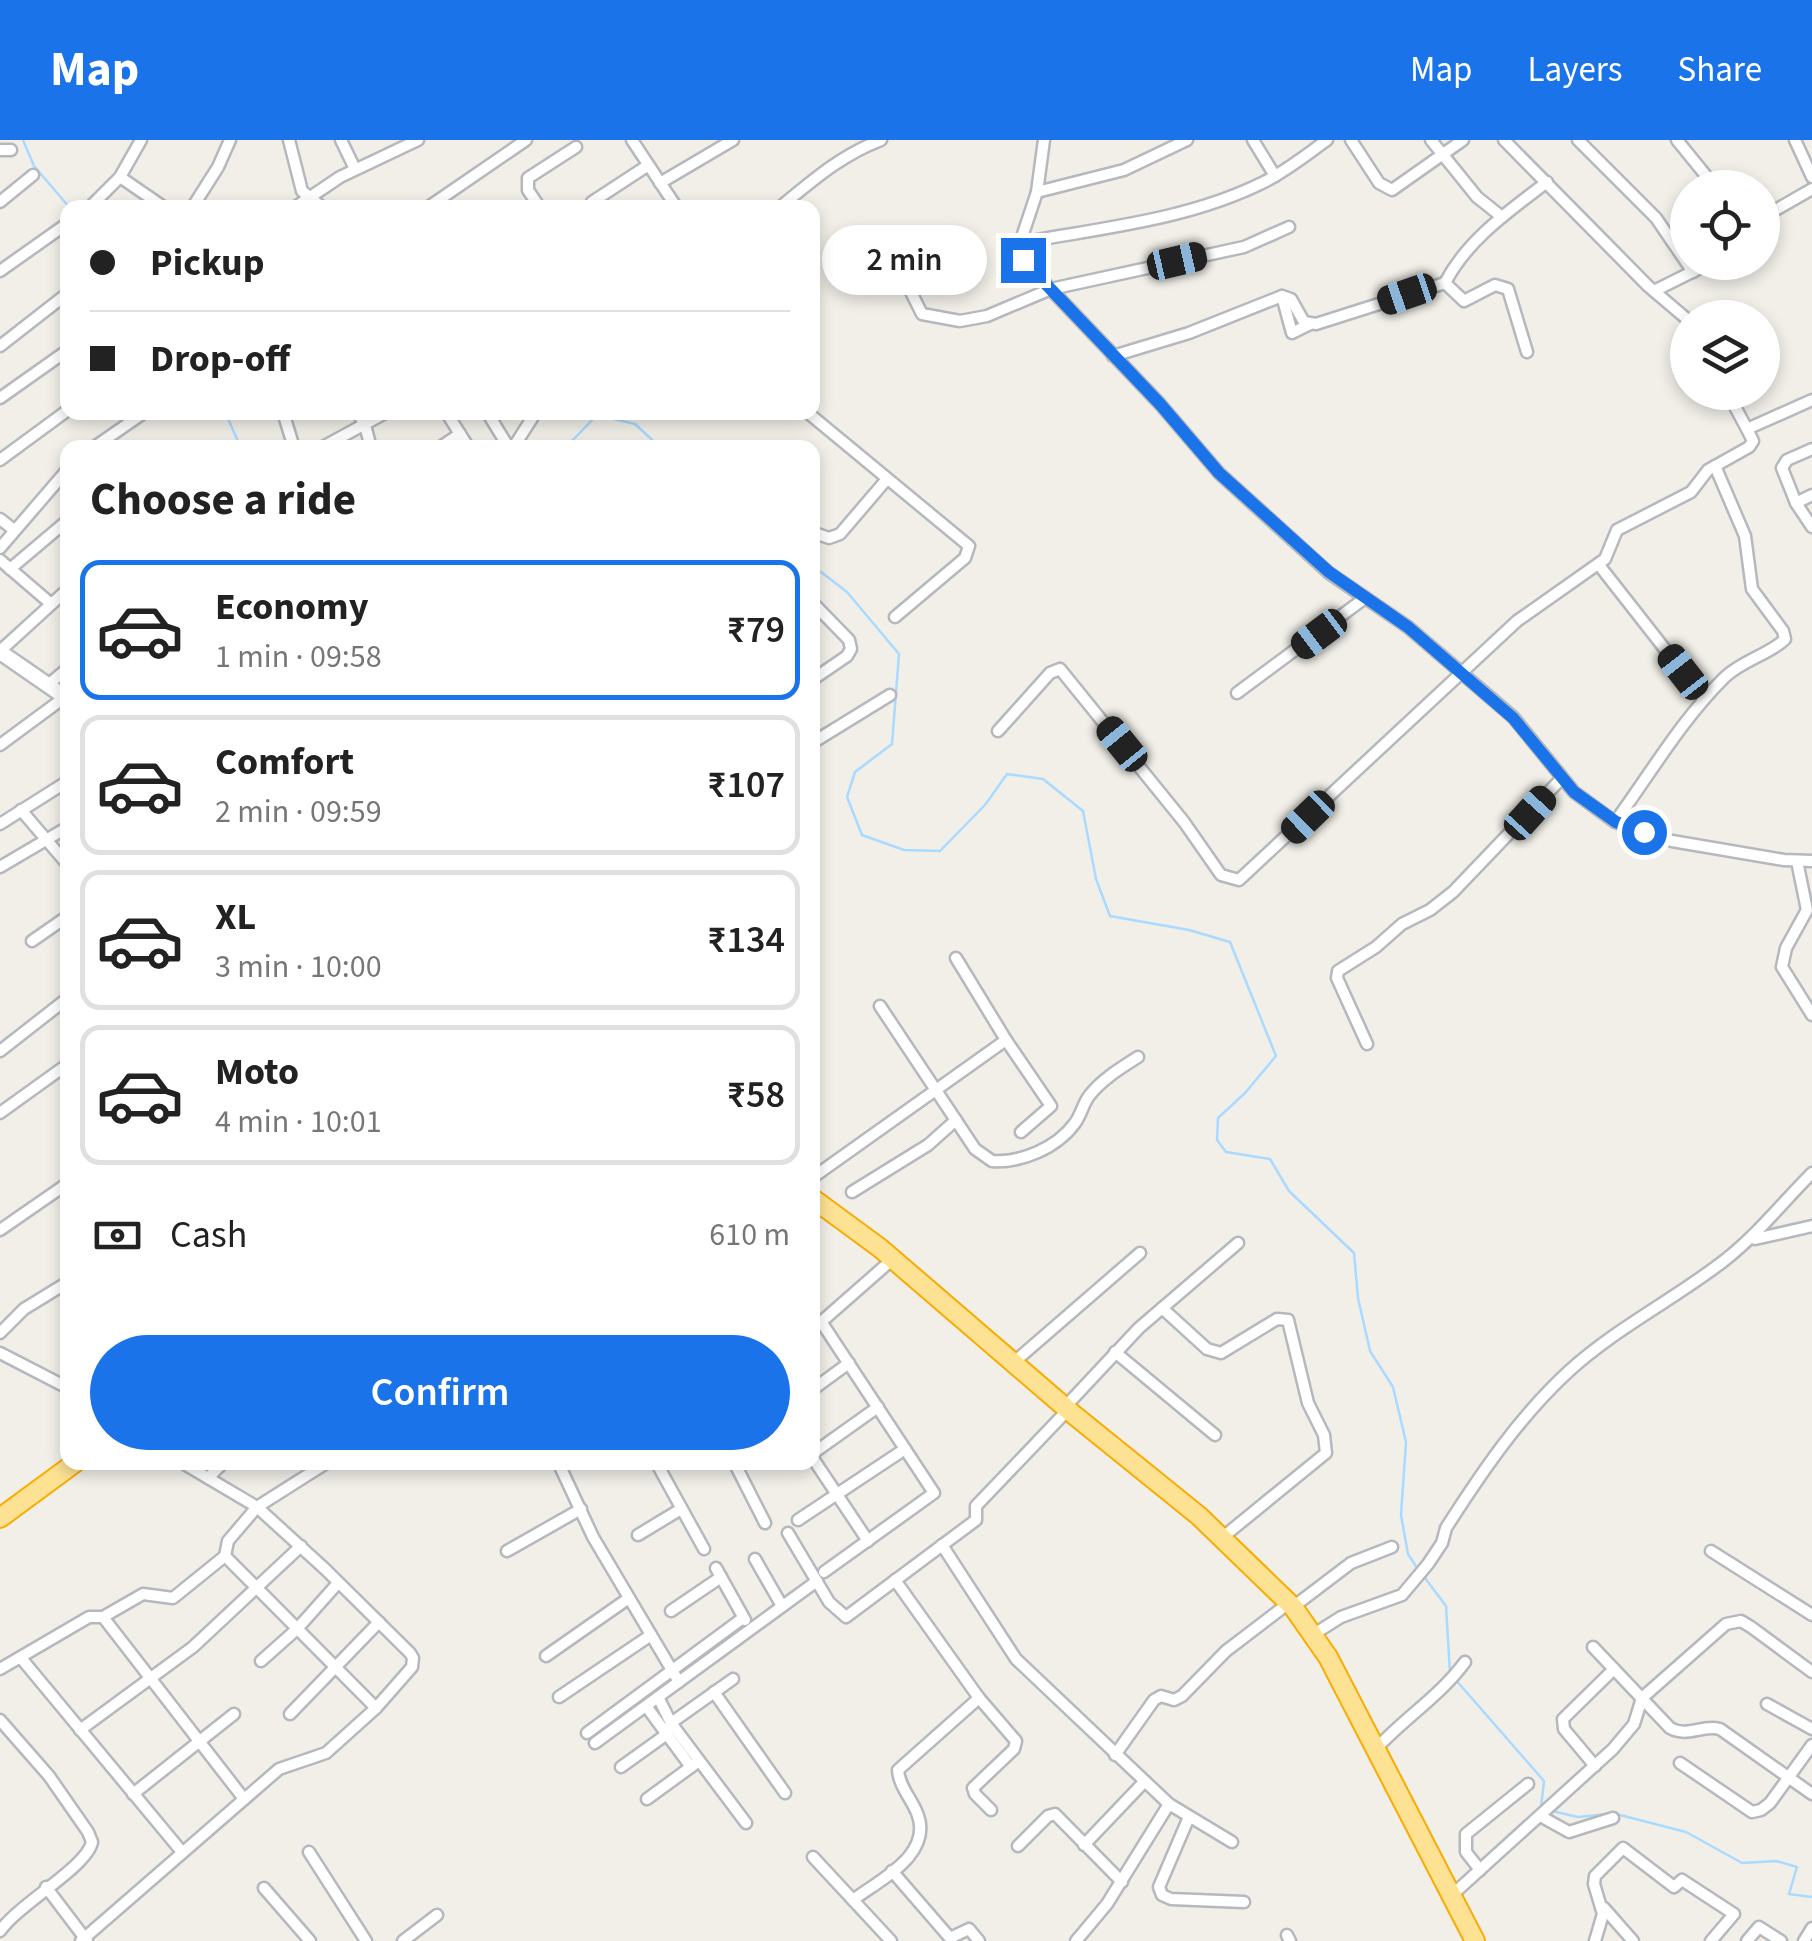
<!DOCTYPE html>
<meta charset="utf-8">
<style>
:root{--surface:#fff;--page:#f2f2f2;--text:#222;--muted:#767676;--line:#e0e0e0;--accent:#1a73e8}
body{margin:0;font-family:"Source Sans 3",sans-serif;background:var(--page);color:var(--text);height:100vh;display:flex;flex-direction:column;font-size:38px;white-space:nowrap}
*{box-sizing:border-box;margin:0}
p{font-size:32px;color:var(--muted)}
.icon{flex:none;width:55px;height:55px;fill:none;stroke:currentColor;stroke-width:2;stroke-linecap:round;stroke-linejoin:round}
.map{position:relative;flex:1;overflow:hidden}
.side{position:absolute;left:60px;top:300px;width:760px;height:1030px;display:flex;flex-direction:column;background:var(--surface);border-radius:20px;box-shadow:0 5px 15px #0003}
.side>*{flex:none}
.guide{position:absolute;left:60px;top:60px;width:760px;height:220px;border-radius:20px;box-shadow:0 5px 15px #0003;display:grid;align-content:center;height:220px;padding:0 30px;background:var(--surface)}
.fabs{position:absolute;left:1670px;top:30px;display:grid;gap:20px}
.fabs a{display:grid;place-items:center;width:110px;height:110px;border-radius:50%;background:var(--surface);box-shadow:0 5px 15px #0003;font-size:50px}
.end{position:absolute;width:45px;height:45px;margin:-22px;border:12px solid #1a73e8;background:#fff;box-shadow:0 0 0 5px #fff}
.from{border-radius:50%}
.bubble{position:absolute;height:70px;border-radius:35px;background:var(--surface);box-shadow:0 5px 15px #0003;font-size:32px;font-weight:600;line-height:70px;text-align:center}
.car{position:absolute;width:30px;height:60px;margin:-30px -15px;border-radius:12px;box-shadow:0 0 8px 2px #0007;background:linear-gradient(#222 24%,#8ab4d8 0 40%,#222 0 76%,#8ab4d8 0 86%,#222 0)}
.guide b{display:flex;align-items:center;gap:35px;height:95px;font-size:38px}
.guide b+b{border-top:2px solid var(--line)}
.guide i{width:25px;height:25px;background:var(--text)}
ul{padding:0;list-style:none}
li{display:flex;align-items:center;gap:30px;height:140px;margin:0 20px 15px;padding:0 10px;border:5px solid var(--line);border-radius:20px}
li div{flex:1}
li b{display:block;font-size:38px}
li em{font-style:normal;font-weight:600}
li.active{border-color:var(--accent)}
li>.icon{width:90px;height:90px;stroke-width:1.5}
h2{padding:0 30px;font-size:45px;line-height:120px}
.pay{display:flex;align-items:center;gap:25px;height:110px;padding:0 30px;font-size:38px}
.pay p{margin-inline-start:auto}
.button{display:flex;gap:20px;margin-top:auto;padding:20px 30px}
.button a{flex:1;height:115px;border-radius:60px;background:var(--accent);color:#fff;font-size:40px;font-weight:600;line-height:115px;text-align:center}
header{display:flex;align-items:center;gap:60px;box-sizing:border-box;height:140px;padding:0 50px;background:var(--accent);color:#fff}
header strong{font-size:48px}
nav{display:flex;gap:55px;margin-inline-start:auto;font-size:35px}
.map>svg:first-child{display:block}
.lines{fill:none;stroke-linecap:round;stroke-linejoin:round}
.stream{stroke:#aadaff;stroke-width:2.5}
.street-casing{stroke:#b5b8bc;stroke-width:15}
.secondary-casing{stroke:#b6babf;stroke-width:19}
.highway-casing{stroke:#f9ab00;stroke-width:22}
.street{stroke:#fff;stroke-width:10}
.secondary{stroke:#fff;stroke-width:14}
.highway{stroke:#fde293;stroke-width:18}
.route{stroke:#1a73e8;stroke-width:12}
</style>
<header>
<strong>Map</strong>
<nav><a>Map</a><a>Layers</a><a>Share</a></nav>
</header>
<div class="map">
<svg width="1812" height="1801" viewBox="0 0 1812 1801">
<rect width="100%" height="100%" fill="#f1efe8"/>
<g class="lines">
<!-- stream -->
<g class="stream">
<path d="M23,0L34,26L70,68"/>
<path d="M225,272L241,308"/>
<path d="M570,308L571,302L597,275L635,284L661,308"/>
<path d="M812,425L847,452L899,514L892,604L855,632L847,657L862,695L904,710L940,711L985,665L1007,634L1043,639L1083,671L1096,739L1110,776L1189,790L1230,802L1276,916L1245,953L1218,978L1217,1000L1226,1012L1270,1019L1289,1051L1354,1113L1358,1158L1370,1211L1393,1247L1406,1302L1401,1375L1408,1414L1417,1428"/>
<path d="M1422,1434L1446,1466L1450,1533"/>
<path d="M1455,1539L1544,1641L1541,1667"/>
<path d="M1552,1671L1578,1677L1608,1674"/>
<path d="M1616,1674L1686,1692L1742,1723L1776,1721L1797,1727L1789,1754L1812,1757"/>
</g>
<!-- street casing -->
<g class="street-casing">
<g id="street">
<path d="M289,0L302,51L323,68"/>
<path d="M341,0L355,29"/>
<path d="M632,0L677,68"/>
<path d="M1044,0L1037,52L1020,103L1023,120L1160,264L1219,333L1329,433L1408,487L1513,577L1574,652L1615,682L1672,701L1784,720L1812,721"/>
<path d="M1253,0L1275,36"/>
<path d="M1351,0L1379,43L1392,50L1463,0"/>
<path d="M1431,0L1477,57L1502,77"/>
<path d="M1504,0L1648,146L1688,180"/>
<path d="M1578,0L1656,78L1693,132"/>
<path d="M1677,0L1716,48"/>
<path d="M1795,0L1812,37"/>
<path d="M0,10H11"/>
<path d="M120,37L165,68"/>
<path d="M660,43L733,0"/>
<path d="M1037,52L1124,30L1187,0"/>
<path d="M0,62L33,35"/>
<path d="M592,62L647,26"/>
<path d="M89,68L120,37L141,0"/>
<path d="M192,68L218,27L230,0"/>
<path d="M294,68L340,37L418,0"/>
<path d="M427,68L526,0"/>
<path d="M540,68L528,50V38L576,7"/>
<path d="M779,68C812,41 841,15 881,0"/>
<path d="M1762,97L1767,93L1768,80L1772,72L1812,49"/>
<path d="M1020,103C1101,88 1187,80 1262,43C1285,32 1306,15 1327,0"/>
<path d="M0,131L68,83"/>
<path d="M900,141L908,146L922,174L960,181L987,176L1051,149L1244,107L1289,87"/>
<path d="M1445,143C1467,100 1509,71 1547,42"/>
<path d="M1654,151L1712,122"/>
<path d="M1282,156L1292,193L1310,184"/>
<path d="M0,206L68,153"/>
<path d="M1113,216L1189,193L1282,156L1291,159L1304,182L1316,184L1445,143L1464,161L1495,145L1508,149L1527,212"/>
<path d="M1727,252L1747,289"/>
<path d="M0,258L68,210"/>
<path d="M283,272L294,308"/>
<path d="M357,272L365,285L371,308"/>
<path d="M446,272L469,308"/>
<path d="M487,272L509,308"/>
<path d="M807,272L969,406L965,418L895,477"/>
<path d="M93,308L145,272"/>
<path d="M321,308L387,272"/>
<path d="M439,308L460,294"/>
<path d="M513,308L536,272"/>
<path d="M1812,309L1787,320L1782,328L1796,363L1812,387"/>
<path d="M0,320L68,270"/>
<path d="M1796,363L1812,355"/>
<path d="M0,379L14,390"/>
<path d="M812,392L829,398L840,394L887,339"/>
<path d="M0,408L68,329"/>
<path d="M0,420L50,463"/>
<path d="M1599,425L1704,559"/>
<path d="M10,429L68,380"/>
<path d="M812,462L849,500L851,509L847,516L812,540"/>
<path d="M0,511L68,449"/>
<path d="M48,545L68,528"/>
<path d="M1237,553L1365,458"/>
<path d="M998,591L1050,533L1060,529L1184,682L1221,735L1239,740L1517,481L1605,419L1617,390L1691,352L1708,330L1749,307L1753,301L1747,289L1812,260"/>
<path d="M812,603L890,555"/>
<path d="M0,605L65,557"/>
<path d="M21,670L68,725"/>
<path d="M1615,682C1650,634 1683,578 1725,537C1743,520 1772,513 1785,499L1783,491L1752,449L1745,396L1715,326"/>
<path d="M0,684L68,641"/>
<path d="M1797,721L1807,770L1786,808L1782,827L1812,875"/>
<path d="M0,727L68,687"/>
<path d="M32,801L68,776"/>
<path d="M880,866L975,1009L992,1021C1021,1023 1057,1008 1075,983C1081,975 1083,964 1089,956C1102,939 1121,928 1138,917"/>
<path d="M1006,900L1051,966L1021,992"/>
<path d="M1367,904L1337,838L1338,831L1376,807L1402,784L1430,770L1453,752L1562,638"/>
<path d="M0,911L68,858"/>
<path d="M0,973L68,924"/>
<path d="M812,1038L1006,900L956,818"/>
<path d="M852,1052L928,1005L956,980"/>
<path d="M0,1090L68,1043"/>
<path d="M1755,1099L1812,1086"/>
<path d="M1162,1168L1207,1209L1221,1213L1277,1179L1288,1180L1308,1263L1324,1295L1326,1313L1223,1397"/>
<path d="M822,1183L934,1353L824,1432"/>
<path d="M812,1190L886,1125"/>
<path d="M0,1193L24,1169L68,1142"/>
<path d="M1115,1212L1215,1295"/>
<path d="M0,1213L68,1248"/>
<path d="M1013,1223L1140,1113"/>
<path d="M812,1250L849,1223"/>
<path d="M1065,1267L1139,1188L1238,1103"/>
<path d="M812,1314L878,1267"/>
<path d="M812,1317L868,1401"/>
<path d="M181,1322L257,1367L228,1401L225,1416L376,1568"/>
<path d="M558,1322L593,1397L679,1542"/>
<path d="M656,1322L704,1409"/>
<path d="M734,1322L765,1383"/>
<path d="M208,1338L224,1322"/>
<path d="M798,1380L905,1309"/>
<path d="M788,1393L829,1462L846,1477L976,1380V1366L1062,1276"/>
<path d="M638,1395L681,1369"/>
<path d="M942,1405L1016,1519L1169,1664L1232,1702"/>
<path d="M507,1411L581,1369"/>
<path d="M1711,1411L1812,1475"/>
<path d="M755,1419L782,1466"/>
<path d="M716,1428L745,1480"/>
<path d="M1293,1467L1351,1423L1392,1407"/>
<path d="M671,1471L721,1437"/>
<path d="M103,1477L143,1454L173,1458L225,1416"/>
<path d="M1314,1494L1341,1477L1402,1455L1428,1424L1442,1403L1446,1388C1482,1332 1519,1277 1569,1231C1616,1188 1675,1159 1725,1120C1758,1094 1783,1062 1812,1033"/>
<path d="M1593,1507L1670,1588C1688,1598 1702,1584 1720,1589L1812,1654"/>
<path d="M546,1516L629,1458"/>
<path d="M21,1518L182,1712"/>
<path d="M261,1521L297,1489L338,1443"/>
<path d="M0,1529L89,1477H103L244,1659"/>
<path d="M714,1552L785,1653"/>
<path d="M559,1557L651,1495"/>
<path d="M658,1557L671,1583L733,1539"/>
<path d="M979,1558L1016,1601L1014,1609L973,1648L975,1654L991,1670"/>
<path d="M1767,1564L1812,1589"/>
<path d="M646,1566L691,1627"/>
<path d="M290,1574L379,1482"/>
<path d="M0,1580L49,1636L88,1692L92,1702C87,1727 20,1763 0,1791"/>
<path d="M671,1583L746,1683"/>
<path d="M80,1590L193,1507L301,1406"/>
<path d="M587,1593L743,1478"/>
<path d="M595,1603L817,1441"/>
<path d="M1375,1610C1403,1579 1440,1556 1465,1522"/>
<path d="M1115,1615L1154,1560L1161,1556L1174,1560L1182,1556L1226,1511L1281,1469"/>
<path d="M1680,1623L1752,1672L1761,1670L1770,1663L1812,1605"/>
<path d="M1595,1626L1564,1589L1563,1579L1614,1529"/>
<path d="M621,1627L667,1594L669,1588"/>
<path d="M133,1654L234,1574"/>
<path d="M647,1659L695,1624"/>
<path d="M1189,1677L1159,1747L1162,1755L1171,1759L1244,1762"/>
<path d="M1542,1677L1569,1692L1613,1678"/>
<path d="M1084,1705L1144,1642"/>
<path d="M1018,1706L1048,1676L1055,1674L1122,1742"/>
<path d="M309,1712L366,1801"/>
<path d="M813,1717L891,1801"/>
<path d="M1480,1730L1466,1712V1694L1528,1644"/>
<path d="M892,1731L950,1798L969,1789L979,1801"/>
<path d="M46,1747L87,1801"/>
<path d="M264,1748L310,1801"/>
<path d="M1451,1756L1613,1609L1634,1584L1642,1558L1726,1484L1741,1481L1751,1487L1812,1532"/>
<path d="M853,1760C881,1739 934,1714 917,1673C911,1658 899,1646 898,1630L979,1558L895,1440"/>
<path d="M1604,1768L1633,1801"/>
<path d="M1287,1795L1290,1801"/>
<path d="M81,1801L279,1629L326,1613L376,1568L412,1527L413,1518L410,1513L325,1429L257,1367L328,1322"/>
<path d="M403,1801L437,1775"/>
<path d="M1076,1801L1107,1764L1169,1664"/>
<path d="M1595,1801L1603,1774L1594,1744L1595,1736L1623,1708L1674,1747L1682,1740L1734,1774L1711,1801"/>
<path d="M1747,1801L1759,1787L1781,1801"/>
<path d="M1804,1801L1812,1788"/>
</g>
</g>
<!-- secondary casing -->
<g class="secondary-casing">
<path id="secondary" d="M0,512L68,559"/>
</g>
<!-- highway casing -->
<g class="highway-casing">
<g id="highway">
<path d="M812,1058L880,1108L1074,1275L1199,1376L1293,1467L1328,1517L1475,1801"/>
<path d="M0,1378L76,1322"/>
</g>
</g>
<!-- street -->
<use href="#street" class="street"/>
<!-- secondary -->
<use href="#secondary" class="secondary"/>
<!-- highway -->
<use href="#highway" class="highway"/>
</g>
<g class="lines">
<!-- route -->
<path class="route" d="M1023,120L1160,264L1219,333L1329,432L1408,487L1513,578L1574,652L1616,682L1644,692"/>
</g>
</svg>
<div class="fabs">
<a><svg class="icon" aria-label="locate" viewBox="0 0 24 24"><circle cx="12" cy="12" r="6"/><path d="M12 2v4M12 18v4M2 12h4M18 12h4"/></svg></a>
<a><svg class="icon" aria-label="layers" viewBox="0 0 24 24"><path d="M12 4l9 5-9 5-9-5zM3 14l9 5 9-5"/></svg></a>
</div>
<i class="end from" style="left:1644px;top:692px"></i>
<i class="end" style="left:1023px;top:120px"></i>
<div class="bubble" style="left:822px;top:85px;width:165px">2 min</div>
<i class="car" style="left:1177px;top:121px;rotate:77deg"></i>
<i class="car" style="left:1407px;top:154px;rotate:251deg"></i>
<i class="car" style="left:1319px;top:494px;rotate:233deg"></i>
<i class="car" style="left:1683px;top:532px;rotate:322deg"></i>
<i class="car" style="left:1122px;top:604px;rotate:321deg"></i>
<i class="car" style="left:1530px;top:673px;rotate:42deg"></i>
<i class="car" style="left:1308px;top:677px;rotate:226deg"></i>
<div class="guide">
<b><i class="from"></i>Pickup</b>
<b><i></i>Drop-off</b>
</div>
<section class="side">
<h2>Choose a ride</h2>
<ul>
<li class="active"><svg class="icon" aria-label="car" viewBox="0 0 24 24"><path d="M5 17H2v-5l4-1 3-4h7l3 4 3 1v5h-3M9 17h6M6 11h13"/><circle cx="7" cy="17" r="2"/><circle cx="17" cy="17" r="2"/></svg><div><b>Economy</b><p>1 min · 09:58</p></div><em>₹79</em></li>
<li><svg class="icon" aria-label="car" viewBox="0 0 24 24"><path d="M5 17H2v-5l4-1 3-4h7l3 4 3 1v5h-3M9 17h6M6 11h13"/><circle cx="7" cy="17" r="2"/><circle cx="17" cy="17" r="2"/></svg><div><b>Comfort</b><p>2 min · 09:59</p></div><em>₹107</em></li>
<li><svg class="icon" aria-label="car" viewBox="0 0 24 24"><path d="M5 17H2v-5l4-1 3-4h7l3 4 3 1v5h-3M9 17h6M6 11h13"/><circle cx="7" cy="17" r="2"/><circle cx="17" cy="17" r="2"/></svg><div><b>XL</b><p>3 min · 10:00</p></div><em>₹134</em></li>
<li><svg class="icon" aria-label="car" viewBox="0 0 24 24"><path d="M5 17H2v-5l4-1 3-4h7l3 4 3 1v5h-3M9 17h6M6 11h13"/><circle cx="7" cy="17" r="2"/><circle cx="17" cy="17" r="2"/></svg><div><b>Moto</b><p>4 min · 10:01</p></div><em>₹58</em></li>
</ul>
<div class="pay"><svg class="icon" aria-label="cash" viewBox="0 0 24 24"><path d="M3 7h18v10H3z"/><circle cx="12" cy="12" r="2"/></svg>Cash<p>610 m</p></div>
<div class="button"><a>Confirm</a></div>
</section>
</div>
